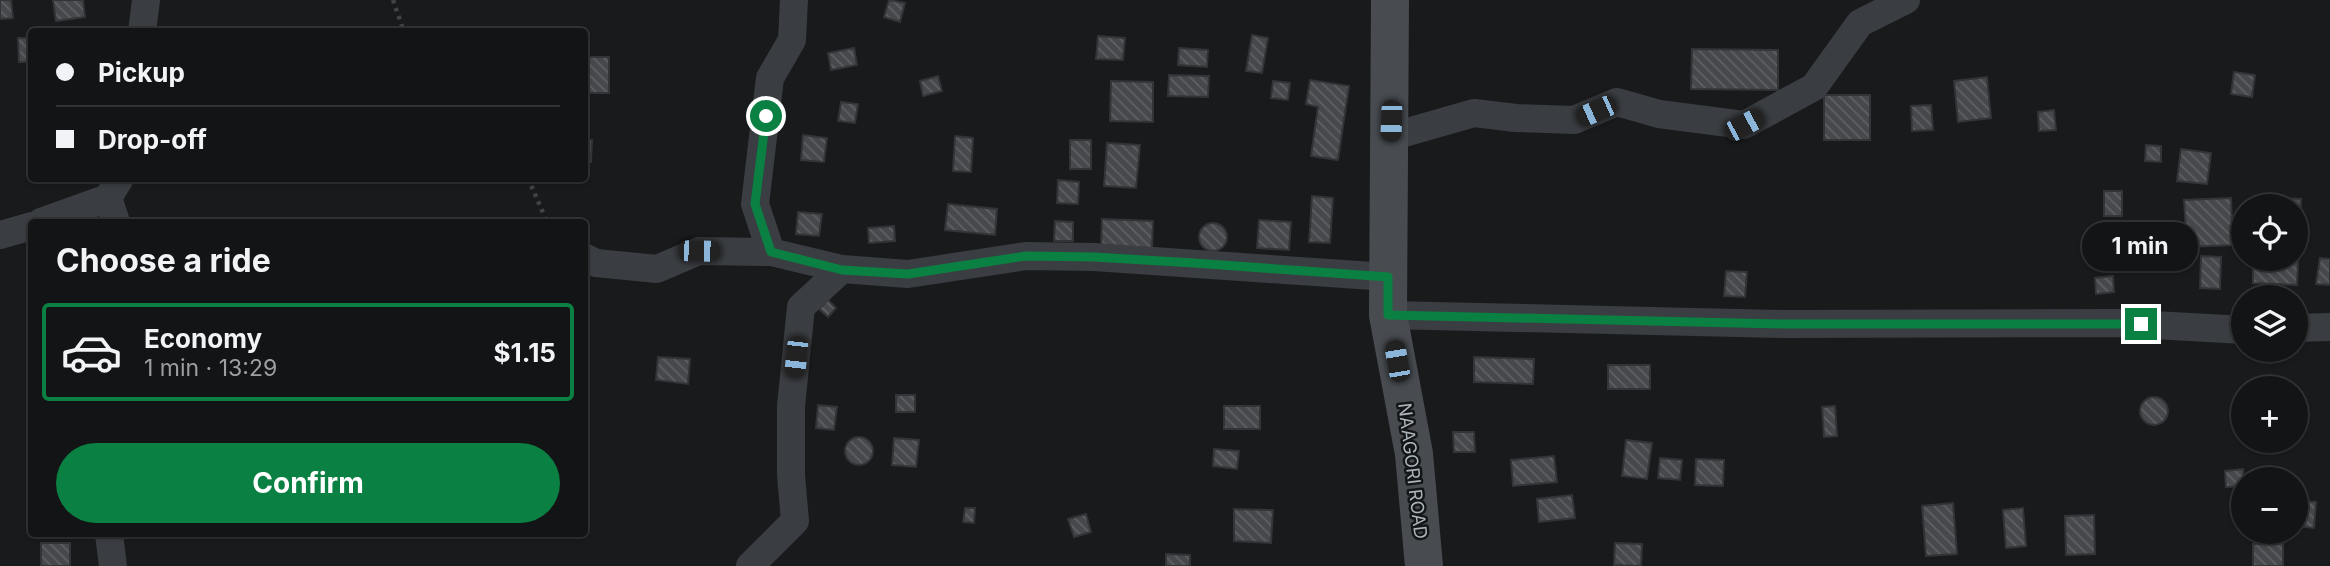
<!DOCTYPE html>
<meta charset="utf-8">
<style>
:root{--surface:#131415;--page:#202122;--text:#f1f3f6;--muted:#9d9ea0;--line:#323334;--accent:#0b8043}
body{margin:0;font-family:Inter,sans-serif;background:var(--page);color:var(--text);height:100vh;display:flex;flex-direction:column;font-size:26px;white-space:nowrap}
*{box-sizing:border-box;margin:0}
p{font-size:23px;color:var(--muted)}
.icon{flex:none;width:38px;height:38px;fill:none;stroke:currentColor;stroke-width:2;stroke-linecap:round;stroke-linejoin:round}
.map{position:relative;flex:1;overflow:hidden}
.panel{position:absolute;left:28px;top:219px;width:560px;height:318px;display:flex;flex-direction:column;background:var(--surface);border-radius:7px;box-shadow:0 2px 5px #0004,0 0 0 2px var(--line)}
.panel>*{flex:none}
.hud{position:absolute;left:28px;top:28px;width:560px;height:154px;border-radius:7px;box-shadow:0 2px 5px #0004,0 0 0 2px var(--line);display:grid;align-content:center;height:154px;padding:0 28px;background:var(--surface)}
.controls{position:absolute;left:2231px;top:194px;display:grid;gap:14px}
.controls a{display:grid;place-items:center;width:77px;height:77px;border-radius:50%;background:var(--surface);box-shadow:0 2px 5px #0004,0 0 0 2px var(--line);font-size:35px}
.end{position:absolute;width:32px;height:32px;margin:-16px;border:9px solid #0b8043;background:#fff;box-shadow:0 0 0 4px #fff}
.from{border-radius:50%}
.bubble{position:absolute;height:49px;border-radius:24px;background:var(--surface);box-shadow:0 2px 5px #0004,0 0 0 2px var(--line);font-size:23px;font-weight:700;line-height:49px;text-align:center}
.car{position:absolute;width:21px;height:42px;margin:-21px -10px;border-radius:9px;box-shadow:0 0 5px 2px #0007;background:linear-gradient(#222 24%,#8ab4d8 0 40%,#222 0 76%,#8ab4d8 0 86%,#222 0)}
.hud b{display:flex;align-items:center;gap:24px;height:66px;font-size:26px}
.hud b+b{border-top:2px solid var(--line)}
.hud i{width:18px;height:18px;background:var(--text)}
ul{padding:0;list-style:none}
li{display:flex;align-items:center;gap:21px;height:98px;margin:0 14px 10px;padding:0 14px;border:4px solid transparent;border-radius:7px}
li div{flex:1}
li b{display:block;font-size:26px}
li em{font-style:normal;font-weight:700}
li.active{border-color:var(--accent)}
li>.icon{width:63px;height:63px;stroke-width:1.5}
h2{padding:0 28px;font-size:32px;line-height:84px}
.button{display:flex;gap:14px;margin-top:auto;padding:14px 28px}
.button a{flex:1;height:80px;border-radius:42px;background:var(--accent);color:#fff;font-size:28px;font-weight:700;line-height:80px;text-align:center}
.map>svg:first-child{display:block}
.building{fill:url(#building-back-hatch);stroke:#333438;stroke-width:2}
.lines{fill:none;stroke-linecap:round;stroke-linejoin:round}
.path{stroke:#404448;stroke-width:4.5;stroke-dasharray:3.5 5;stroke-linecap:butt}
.street{stroke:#3a3d41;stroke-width:28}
.secondary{stroke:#484c51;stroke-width:38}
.route{stroke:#0b8043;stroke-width:9}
.labels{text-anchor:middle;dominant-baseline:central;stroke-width:5;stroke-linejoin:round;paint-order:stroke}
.street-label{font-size:18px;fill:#acb4bb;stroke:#141517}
</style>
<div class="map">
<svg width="2330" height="566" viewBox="0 0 2330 566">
<defs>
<pattern id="building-back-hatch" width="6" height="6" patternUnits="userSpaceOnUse" patternTransform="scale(1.75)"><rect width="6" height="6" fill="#46484c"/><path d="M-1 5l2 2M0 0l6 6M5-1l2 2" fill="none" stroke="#5e6064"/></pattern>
</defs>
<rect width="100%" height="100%" fill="#191a1c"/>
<!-- building -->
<g class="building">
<path d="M0,0H11L13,18L0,19Z"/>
<path d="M53,0H83L85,17L56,21Z"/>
<path d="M889,0L905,3L900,22L884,17Z"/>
<path d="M1252,35L1268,38L1262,73L1246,71Z"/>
<path d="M1098,36L1125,38L1123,60L1096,59Z"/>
<path d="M18,38H32V62H19Z"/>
<path d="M854,48L857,65L831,70L828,53Z"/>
<path d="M1179,48L1208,50L1207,67L1178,65Z"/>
<path d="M1692,49L1778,50V90L1691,89Z"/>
<rect x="584" y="57" width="25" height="36"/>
<path d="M2234,72L2255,75L2252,97L2231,94Z"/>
<path d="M1169,75L1209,76L1208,97L1168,96Z"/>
<path d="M938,76L942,91L923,96L920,81Z"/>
<path d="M1987,77L1991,118L1958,122L1954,81Z"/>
<path d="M1310,80L1349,86L1338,160L1311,156L1318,107L1306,104Z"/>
<path d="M1111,81L1153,82V122L1110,121Z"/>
<path d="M1273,81L1290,83L1288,100L1271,98Z"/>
<rect x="1824" y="95" width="46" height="45"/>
<path d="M841,102L858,104L855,123L838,121Z"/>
<path d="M1931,105L1933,130L1912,131L1911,106Z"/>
<path d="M2054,110L2056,130L2039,131L2038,112Z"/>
<path d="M27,135H32V164H28Z"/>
<path d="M803,135L827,138L824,162L801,160Z"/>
<path d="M955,136L973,138L971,172L953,171Z"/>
<path d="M584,140H592L591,162H584Z"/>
<rect x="1070" y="140" width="21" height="29"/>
<path d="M1107,143L1140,145L1136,188L1104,186Z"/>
<path d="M2146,145L2161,146V162L2145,161Z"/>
<path d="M2181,149L2211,153L2207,184L2177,181Z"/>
<path d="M1058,180L1079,182L1078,204L1057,203Z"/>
<rect x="2104" y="191" width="18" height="25"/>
<path d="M1312,196L1333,198L1330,243L1309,242Z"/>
<path d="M2256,197L2301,199L2297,285L2253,283V261H2242L2243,227L2244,259H2296V206H2256Z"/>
<path d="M2231,198L2233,245L2187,247L2184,200Z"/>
<path d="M948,204L997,209L995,235L945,230Z"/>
<path d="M798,212L822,214L819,236L796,234Z"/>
<path d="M1102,219L1153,221L1152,250L1101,248Z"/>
<path d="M1259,220L1291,222L1289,250L1257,248Z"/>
<path d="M1055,221L1073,222V241H1054Z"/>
<circle cx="1213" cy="237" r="14"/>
<path d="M894,226L895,241L869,243L868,228Z"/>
<path d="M2098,250L2120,251L2119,267L2097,266Z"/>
<path d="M2201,256L2221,257L2220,289L2200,288Z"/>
<path d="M2320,258L2330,259V285L2316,284Z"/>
<path d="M1726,271L1747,272L1745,297L1724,296Z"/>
<path d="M2113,276L2114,292L2096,294L2095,278Z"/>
<path d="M828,300L836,308L828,317L819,309Z"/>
<path d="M658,357L690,359L688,384L656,380Z"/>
<path d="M1474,357L1534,359L1533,384L1474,382Z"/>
<rect x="1608" y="365" width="42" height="24"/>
<rect x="896" y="395" width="19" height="17"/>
<circle cx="2154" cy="411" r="14"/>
<path d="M818,405L837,407L834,430L816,428Z"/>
<rect x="1224" y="406" width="36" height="23"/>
<path d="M1835,406L1837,436L1824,437L1822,407Z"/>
<path d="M1453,432H1474L1475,452H1454Z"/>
<circle cx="859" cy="451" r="14"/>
<path d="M894,438L919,440L916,467L892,465Z"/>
<path d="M1626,440L1652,443L1647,479L1622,476Z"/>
<path d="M1214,449L1239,451L1237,469L1213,466Z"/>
<path d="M1554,456L1557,482L1513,486L1511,460Z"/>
<path d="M1660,458L1682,460L1680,480L1658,478Z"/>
<path d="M1696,459L1724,460L1723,486L1695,485Z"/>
<path d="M2243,469L2244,486L2226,487L2225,471Z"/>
<path d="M1572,495L1575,518L1539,522L1537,499Z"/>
<path d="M2297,501L2316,502L2314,528L2296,526Z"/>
<path d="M1953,503L1957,554L1926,556L1922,506Z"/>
<path d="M965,508H975L974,523L963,522Z"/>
<path d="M2023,508L2026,546L2006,548L2003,510Z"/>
<path d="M1234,509L1273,510L1271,543L1234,541Z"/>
<path d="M1086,514L1091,532L1074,537L1068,519Z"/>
<path d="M2094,515L2095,554L2066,555L2065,516Z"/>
<rect x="41" y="543" width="29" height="23"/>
<path d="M1615,543L1642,544L1641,566L1614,565Z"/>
<path d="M2283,543V566H2253V544Z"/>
<path d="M1166,554L1190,555V566H1166Z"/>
</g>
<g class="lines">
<!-- path -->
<g class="path">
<path d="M393,0L404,32"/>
<path d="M528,178L547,222"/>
</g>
<!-- street -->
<g class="street">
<path d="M794,0L792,40L770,78L755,204L771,252L842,269L908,274L1026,256L1094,257L1388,277"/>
<path d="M142,32L146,0"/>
<path d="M1390,137L1474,113L1516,118L1574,120L1617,102L1659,114L1744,125L1814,87L1860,23L1906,0"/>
<path d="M41,222L108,198"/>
<path d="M116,222L108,198L120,178"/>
<path d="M0,235L32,226"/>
<path d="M584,257L596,263L657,269L699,251L771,252"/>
<path d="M1388,315L1785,324L2118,323L2244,330"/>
<path d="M2296,328L2330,327"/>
<path d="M109,534L113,566"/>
<path d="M750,566L795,521L791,475V406L801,307L842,269"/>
</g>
<!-- secondary -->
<path class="secondary" d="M1390,0L1388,315L1414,454L1424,566"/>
</g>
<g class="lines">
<!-- route -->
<path class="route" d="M766,116L755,204L771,252L842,270L908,274L1026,256L1094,257L1194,263L1388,277V315L1785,324H2141"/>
</g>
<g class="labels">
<!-- street labels -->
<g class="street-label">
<text transform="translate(1413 471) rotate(83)">NAAGORI ROAD</text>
</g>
</g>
</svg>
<div class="controls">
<a><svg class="icon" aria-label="locate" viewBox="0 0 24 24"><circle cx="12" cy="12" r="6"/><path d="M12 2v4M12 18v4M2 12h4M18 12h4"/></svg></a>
<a><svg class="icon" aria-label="layers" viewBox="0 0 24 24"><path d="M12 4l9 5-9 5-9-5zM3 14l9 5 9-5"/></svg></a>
<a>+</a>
<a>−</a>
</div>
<i class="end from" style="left:766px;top:116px"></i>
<i class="end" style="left:2141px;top:324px"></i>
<div class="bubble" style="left:2082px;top:222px;width:116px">1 min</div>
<i class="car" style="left:1596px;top:111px;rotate:246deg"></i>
<i class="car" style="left:1391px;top:121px;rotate:182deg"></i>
<i class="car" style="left:1744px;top:125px;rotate:62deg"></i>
<i class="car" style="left:699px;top:251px;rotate:91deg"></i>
<i class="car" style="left:796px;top:357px;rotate:186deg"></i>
<i class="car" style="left:1397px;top:361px;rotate:350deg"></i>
<div class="hud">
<b><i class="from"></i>Pickup</b>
<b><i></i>Drop-off</b>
</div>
<section class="panel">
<h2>Choose a ride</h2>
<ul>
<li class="active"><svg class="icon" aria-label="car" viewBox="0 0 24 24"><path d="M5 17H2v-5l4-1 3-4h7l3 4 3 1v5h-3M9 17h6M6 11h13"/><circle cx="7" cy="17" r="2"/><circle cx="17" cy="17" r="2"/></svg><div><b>Economy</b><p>1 min · 13:29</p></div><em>$1.15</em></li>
</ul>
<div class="button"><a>Confirm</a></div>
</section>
</div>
